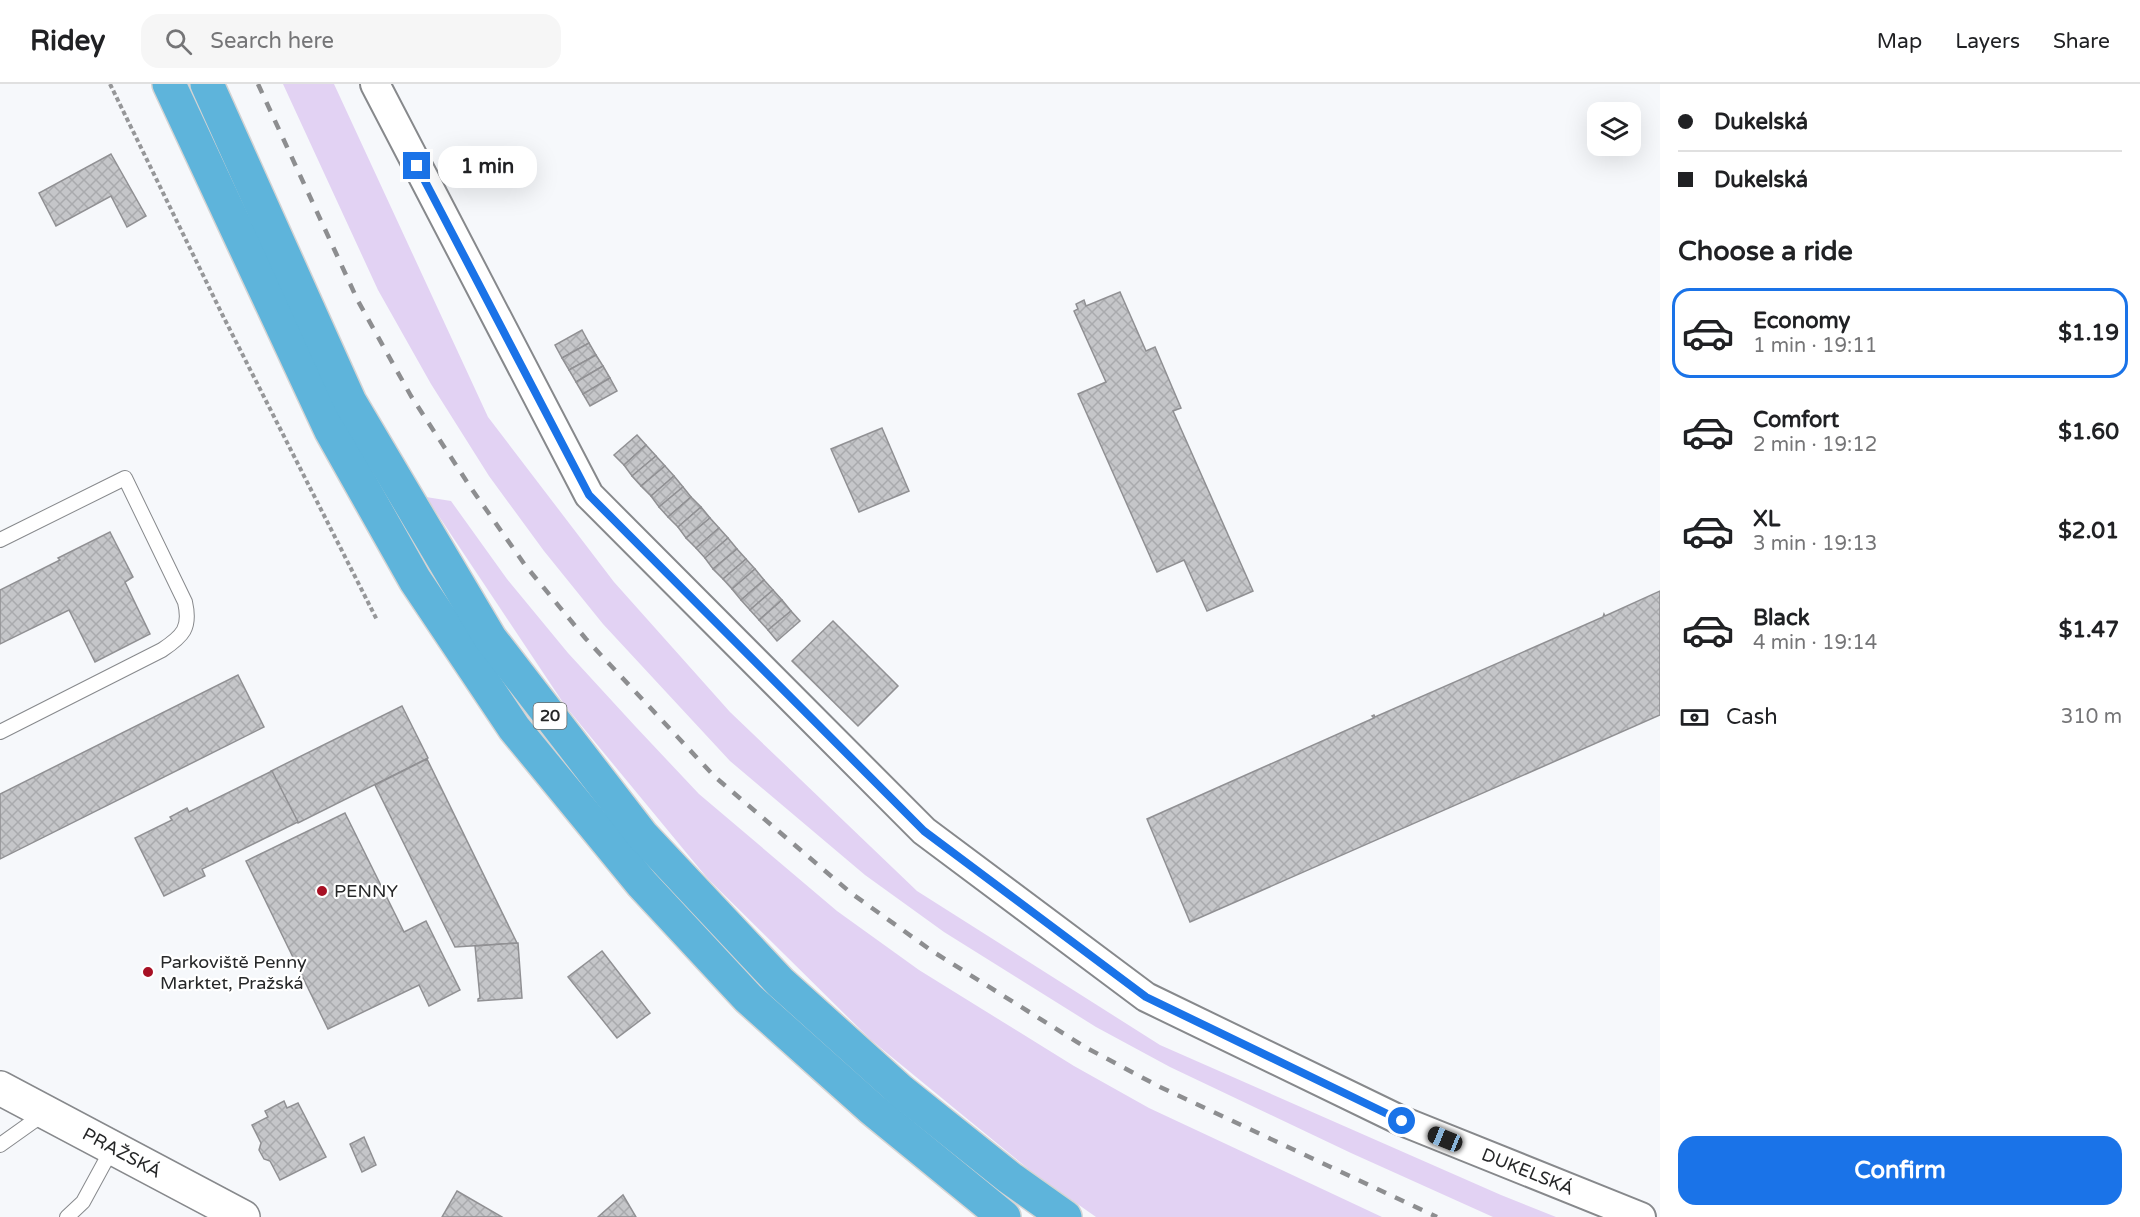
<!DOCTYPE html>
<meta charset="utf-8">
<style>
:root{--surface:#fff;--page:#f6f6f6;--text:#202124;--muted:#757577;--line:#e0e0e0;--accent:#1a73e8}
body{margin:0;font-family:"Varela Round",sans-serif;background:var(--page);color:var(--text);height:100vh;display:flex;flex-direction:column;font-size:22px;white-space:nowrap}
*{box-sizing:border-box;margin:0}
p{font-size:20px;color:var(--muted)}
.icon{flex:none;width:33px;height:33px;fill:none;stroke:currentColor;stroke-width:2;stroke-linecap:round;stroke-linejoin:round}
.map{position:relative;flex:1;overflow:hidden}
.details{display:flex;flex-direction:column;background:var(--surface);width:480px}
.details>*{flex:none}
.banner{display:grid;align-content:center;height:132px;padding:0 18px;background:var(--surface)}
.controls{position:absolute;left:1587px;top:18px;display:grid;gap:12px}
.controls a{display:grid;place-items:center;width:54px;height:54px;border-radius:12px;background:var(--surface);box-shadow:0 6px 24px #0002;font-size:30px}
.end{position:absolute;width:27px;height:27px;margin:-14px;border:8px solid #1a73e8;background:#fff;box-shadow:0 0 0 3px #fff}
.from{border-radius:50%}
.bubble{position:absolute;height:42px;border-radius:18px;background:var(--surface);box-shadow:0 6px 24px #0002;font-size:20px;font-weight:700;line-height:42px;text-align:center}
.car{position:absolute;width:18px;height:36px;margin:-18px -9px;border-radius:8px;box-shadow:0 0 4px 2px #0007;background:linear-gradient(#222 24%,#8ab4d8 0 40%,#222 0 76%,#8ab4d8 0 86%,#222 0)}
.banner b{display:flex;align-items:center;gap:21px;height:57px;font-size:22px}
.banner b+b{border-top:2px solid var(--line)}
.banner i{width:15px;height:15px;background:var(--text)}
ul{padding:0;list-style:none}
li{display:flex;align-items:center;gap:18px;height:90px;margin:0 12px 9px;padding:0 6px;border:3px solid transparent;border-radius:18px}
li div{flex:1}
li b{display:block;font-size:22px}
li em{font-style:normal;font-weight:700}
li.on{border-color:var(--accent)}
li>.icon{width:54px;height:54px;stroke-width:1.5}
h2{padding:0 18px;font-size:27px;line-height:72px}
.pay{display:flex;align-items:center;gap:15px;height:66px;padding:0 18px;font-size:22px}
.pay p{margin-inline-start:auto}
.action{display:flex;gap:12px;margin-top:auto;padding:12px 18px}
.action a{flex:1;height:69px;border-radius:18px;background:var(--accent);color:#fff;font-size:24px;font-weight:700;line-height:69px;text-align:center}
header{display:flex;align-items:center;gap:36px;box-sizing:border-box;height:84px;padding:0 30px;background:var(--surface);border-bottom:2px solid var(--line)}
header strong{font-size:28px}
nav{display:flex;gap:33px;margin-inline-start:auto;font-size:21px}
.search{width:420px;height:54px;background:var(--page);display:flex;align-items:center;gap:15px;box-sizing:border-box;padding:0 21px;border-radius:18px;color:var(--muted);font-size:22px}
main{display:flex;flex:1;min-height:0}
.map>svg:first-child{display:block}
.green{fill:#e2d2f3}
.building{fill:url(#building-cross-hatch);stroke:#909093;stroke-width:1.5}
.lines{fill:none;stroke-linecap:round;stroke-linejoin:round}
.lane-casing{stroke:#87898c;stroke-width:16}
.street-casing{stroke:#87898c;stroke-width:32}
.secondary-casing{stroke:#87898c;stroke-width:36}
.highway-casing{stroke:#d4d4d4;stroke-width:36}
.path{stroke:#969799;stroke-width:4;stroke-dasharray:4.5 3;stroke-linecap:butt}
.lane{stroke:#fff;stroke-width:14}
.street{stroke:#fff;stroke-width:28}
.secondary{stroke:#fff;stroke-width:33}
.highway{stroke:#5eb4db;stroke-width:33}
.rail{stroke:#8d8e90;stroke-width:4.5;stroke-dasharray:10 10;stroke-linecap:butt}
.route{stroke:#1a73e8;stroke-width:8}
.poi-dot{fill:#a71024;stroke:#fff;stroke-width:2}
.labels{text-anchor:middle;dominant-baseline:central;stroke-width:4.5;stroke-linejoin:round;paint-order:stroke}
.shield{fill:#fff;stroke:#676868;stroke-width:1.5}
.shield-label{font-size:16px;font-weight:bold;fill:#262728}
.poi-label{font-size:18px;fill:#262728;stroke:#fff;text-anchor:start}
.street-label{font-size:18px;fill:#262728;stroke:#fff}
</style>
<header>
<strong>Ridey</strong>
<div class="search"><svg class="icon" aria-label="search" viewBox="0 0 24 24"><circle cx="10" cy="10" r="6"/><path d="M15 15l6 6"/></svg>Search here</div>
<nav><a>Map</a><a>Layers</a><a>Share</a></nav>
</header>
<main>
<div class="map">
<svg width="1660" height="1133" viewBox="0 0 1660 1133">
<defs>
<pattern id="building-cross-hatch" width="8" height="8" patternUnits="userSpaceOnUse" patternTransform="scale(1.5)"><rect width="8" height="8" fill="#c5c6c9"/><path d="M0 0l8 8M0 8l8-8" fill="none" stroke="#a9aaad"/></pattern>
</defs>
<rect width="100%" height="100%" fill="#f6f8fb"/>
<!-- green -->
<g class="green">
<path d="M283,0H334L488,333L614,498L730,628L917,807L1160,961L1501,1111L1556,1133H1493L1351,1069L1170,983L1096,943L944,848L865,791L730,677L603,540L544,467L489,392L431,300L378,206Z"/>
<path d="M426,413L451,417L507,495L568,569L635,642L699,710L837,827L919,886L1074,982L1149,1024L1382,1133H1096L1032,1088L871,956L708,795L566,623Z"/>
</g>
<!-- building -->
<g class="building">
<path d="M111,70L146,132L127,143L111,112L56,142L39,109Z"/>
<path d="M1120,208L1146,267L1155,263L1181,324L1173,327L1253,507L1207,527L1184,476L1157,488L1078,310L1106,298L1074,227L1078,225L1076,220L1084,216L1086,222Z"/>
<path d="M582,246L589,259L562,274L555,261Z"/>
<path d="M589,259L596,271L569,286L562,274Z"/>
<path d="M596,271L603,282L576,298L569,286Z"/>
<path d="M603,282L610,294L583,310L576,298Z"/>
<path d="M610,294L617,307L590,322L583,310Z"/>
<path d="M882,344L909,407L859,428L831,365Z"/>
<path d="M637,351L646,361L624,381L614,371Z"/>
<path d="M646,361L656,372L632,392L624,381Z"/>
<path d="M656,372L665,382L641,402L632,392Z"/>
<path d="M665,382L674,392L651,412L641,402Z"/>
<path d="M674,392L683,403L659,423L651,412Z"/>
<path d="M683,403L691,413L668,433L659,423Z"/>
<path d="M691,413L701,423L678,443L668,433Z"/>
<path d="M701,423L710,434L686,454L678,443Z"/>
<path d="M710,434L719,444L696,464L686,454Z"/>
<path d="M719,444L728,454L705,474L696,464Z"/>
<path d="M110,448L133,493L125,498L150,550L95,578L69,526L0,560V506L60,476L58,474Z"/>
<path d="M728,454L737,465L713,485L705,474Z"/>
<path d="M737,465L746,475L723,495L713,485Z"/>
<path d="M746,475L755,485L732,505L723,495Z"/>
<path d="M755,485L764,496L741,516L732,505Z"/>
<path d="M764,496L773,506L750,526L741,516Z"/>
<path d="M773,506L782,516L759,536L750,526Z"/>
<path d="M1660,507V631L1190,838L1147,735L1374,634L1372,632L1374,631L1375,633L1603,533L1604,530L1605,532Z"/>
<path d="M782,516L791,527L768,546L759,536Z"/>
<path d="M791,527L800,537L777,557L768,546Z"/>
<path d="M833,537L898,602L858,642L792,577Z"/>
<path d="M238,591L264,643L0,775V710Z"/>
<path d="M402,622L428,674L298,739L271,687Z"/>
<path d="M427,675L517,859L455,863L375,701Z"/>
<path d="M272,687L298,738L202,785L205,792L164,812L135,754L172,736L170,733L187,724L189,728Z"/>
<path d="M345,729L404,848L426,837L460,906L429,922L419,901L328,945L246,777Z"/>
<path d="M518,859L522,914L478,917V915L480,914L475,862Z"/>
<path d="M602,867L650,929L617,954L568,893Z"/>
<path d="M284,1017L287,1024L298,1019L326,1073L280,1096L270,1077L264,1075L259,1066L261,1059L252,1041L268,1033L265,1027Z"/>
<path d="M364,1053L376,1081L362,1088L350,1060Z"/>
<path d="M457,1107L502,1133H442Z"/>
<path d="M623,1111L636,1133H598Z"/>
</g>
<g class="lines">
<!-- lane casing -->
<g class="lane-casing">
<g id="lane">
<path d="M0,456L125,394L185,518C191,544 183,552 162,566L0,648"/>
<path d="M0,1061L45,1029"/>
<path d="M67,1133L83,1118L113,1063"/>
</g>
</g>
<!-- street casing -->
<g class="street-casing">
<g id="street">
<path id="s1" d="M375,0L589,411L924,747L1146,913L1402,1037L1641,1133"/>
</g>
</g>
<!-- secondary casing -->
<g class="secondary-casing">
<g id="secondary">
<path id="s2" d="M0,1004L243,1133"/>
</g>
</g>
<!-- highway casing -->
<g class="highway-casing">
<g id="highway">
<path d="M169,0L331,347L415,496L514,644L642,800L748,914L872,1025L1004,1133"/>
<path d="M207,0L350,318L490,554L642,751L780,898L901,1007L1010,1094L1065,1133"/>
</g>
</g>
<!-- path -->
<path class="path" d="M110,0L223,232L377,536"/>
<!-- lane -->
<use href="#lane" class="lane"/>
<!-- street -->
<use href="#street" class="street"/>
<!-- secondary -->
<use href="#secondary" class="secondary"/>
<!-- highway -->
<use href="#highway" class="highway"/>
<!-- rail -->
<path class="rail" d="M258,0L358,217L411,312L471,404L525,481L586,555L715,693L851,809L932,867L1085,963L1160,1003L1437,1133"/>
</g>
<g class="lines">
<!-- route -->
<path class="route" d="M417,82L589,411L924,747L1146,913L1402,1037"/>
</g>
<!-- markers -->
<g class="poi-dot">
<circle cx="322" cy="807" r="6"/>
<circle cx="148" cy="888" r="6"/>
</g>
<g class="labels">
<!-- shield labels -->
<rect class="shield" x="533.5" y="619" width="33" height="26" rx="4.5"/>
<g class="shield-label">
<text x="550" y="632">20</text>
</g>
<!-- poi labels -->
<g class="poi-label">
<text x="334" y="807">PENNY</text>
<text x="160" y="878">Parkoviště Penny<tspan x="160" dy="21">Marktet, Pražská</tspan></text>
</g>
<!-- street labels -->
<g class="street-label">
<text stroke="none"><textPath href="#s2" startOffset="138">PRAŽSKÁ</textPath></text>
<text stroke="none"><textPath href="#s1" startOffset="1635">DUKELSKÁ</textPath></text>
</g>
</g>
</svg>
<div class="controls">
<a><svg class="icon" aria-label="layers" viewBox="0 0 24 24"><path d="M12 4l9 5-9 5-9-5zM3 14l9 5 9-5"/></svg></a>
</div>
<i class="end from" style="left:1402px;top:1037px"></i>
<i class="end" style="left:417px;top:82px"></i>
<div class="bubble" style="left:438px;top:62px;width:99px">1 min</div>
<i class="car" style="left:1445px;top:1055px;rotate:292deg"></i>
</div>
<section class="details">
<div class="banner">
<b><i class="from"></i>Dukelská</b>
<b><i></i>Dukelská</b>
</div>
<h2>Choose a ride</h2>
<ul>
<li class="on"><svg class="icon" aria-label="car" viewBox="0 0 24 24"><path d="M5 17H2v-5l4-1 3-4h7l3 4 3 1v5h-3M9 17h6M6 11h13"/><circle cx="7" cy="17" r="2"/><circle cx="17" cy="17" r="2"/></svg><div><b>Economy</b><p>1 min · 19:11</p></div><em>$1.19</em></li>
<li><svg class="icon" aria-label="car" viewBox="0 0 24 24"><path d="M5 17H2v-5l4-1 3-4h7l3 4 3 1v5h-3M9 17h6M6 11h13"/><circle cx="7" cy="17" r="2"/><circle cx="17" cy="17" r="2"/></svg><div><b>Comfort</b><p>2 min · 19:12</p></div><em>$1.60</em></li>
<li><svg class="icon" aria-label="car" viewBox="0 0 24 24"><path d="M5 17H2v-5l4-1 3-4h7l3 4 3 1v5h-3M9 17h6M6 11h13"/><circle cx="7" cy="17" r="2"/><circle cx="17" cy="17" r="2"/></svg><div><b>XL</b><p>3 min · 19:13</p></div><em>$2.01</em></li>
<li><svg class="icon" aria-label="car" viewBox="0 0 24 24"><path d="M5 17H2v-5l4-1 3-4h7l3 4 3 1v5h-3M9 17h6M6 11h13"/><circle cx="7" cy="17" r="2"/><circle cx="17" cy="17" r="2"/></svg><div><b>Black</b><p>4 min · 19:14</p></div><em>$1.47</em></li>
</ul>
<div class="pay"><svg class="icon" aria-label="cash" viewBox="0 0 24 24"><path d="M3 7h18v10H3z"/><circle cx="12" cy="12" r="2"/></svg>Cash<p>310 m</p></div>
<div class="action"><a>Confirm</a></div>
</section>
</main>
